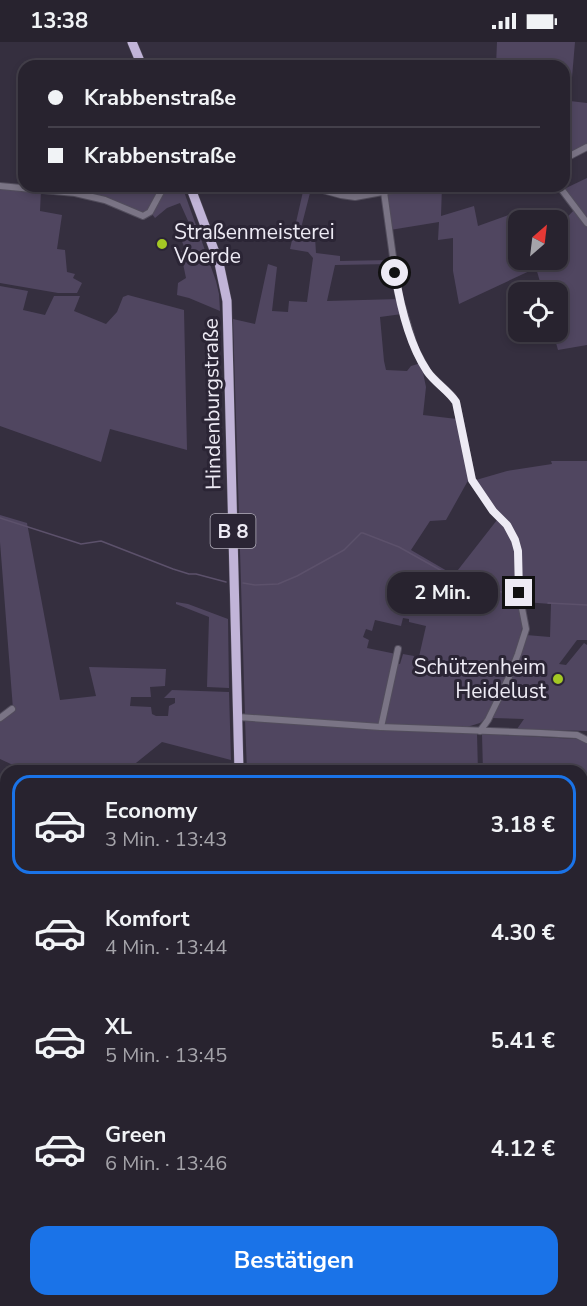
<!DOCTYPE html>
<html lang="de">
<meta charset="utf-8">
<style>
:root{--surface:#28232f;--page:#342f3b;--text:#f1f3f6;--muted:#a5a4aa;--line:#44404b;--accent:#1a73e8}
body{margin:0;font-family:"Nunito Sans",sans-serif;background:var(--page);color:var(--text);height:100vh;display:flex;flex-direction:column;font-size:22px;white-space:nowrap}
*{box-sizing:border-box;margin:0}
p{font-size:20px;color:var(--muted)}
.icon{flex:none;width:33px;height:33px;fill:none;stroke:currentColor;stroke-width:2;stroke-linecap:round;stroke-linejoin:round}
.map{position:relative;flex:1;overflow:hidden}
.drawer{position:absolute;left:0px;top:723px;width:588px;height:542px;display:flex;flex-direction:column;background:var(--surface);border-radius:18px 18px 0 0;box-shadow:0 3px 9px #0003,0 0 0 2px var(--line)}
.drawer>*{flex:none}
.guide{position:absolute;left:18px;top:18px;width:552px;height:132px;border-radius:18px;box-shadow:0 3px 9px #0003,0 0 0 2px var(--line);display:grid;align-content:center;height:132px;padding:0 30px;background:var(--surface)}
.needle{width:39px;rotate:28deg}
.fabs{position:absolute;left:508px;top:168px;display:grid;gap:12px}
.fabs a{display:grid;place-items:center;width:60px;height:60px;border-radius:12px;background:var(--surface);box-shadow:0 3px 9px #0003,0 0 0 2px var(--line);font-size:30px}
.end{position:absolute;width:27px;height:27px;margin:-14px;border:8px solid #edeaf4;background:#111;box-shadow:0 0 0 3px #111}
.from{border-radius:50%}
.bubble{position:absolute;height:42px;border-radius:18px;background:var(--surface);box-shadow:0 3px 9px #0003,0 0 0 2px var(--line);font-size:20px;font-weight:700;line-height:42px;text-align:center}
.guide b{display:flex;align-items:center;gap:21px;height:57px;font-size:22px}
.guide b+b{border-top:2px solid var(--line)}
.guide i{width:15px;height:15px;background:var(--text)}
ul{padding:10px 0 0;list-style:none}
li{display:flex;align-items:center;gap:18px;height:99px;margin:0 12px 9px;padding:0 18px;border:3px solid transparent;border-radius:18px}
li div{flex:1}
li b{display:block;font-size:22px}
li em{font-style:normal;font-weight:700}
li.selected{border-color:var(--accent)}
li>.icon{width:54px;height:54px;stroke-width:1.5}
.button{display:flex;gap:12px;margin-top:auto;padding:12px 30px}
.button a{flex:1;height:69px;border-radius:18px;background:var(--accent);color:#fff;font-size:24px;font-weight:700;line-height:69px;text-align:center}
.status{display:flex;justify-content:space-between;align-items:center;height:42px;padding:0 30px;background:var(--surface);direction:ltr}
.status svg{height:16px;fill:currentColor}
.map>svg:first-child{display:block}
.green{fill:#504660}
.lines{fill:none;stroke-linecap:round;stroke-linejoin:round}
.stream{stroke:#5c516b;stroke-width:1.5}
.street-casing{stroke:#524d5c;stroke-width:8}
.secondary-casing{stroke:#524d5c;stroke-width:10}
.primary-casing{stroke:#524d5c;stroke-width:10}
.street{stroke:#7a7485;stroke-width:6}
.secondary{stroke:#a298b4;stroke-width:8}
.primary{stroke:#c1b4d8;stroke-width:9}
.route{stroke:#edeaf4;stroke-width:8}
.poi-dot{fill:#a4c824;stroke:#2b2535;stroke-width:2}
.labels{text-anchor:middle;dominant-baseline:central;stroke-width:6;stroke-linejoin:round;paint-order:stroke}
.shield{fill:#2b2535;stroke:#b3afbb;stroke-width:1.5}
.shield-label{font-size:20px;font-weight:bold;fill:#edeaf4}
.poi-label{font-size:21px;fill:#edeaf4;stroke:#2b2535;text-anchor:start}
.street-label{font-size:21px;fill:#edeaf4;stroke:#2b2535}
</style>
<div class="status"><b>13:38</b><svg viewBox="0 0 49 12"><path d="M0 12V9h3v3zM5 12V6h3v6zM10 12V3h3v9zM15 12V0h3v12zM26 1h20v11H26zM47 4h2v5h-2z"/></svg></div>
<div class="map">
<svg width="587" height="1264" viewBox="0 0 587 1264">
<rect width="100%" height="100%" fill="#352f3f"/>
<!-- green -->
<g class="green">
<path d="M497,0H575L570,59L587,61V102L565,113L566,72L564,71V24H496Z"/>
<path d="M587,136V177L564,147Z"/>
<path d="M52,144H160L149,167L147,169L141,171L109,156L52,146Z"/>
<path d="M167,144H182L216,239L219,252L220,269L189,256L177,253L178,241L186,236L182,217L179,210L185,207L177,187L189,181L180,161L167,166L155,176L152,172Z"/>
<path d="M434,144H442L441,174L474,164L478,184L525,167L529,178H519V218H558V209L569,200L558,187V185L574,168L587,184V303L558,308L553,290H558V250H543L536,226L459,262L453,229V196L438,198L439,180L390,188L386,152Z"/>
<path d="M0,145L41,148L40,169L62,173L57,207L65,208L67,230L75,232L73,236L82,241L77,251H58L0,241Z"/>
<path d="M304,145L311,147L300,190L315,195L316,211L340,214V219L391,218V222L335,223L327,259L399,257L402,272L380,275L384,319L386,328L407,329L411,324L421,321L426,345L423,373L457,377L470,435L446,478L430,479L411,508L454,533L497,478L510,491L515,510L520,571L523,581L520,597L514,616L490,670L485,677L480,681L467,685L388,684L383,679L396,621L400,622L403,612L414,614L413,618L418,619L426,584L409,580V577L403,576L401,584L375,578L372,589L366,587L363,595L369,598L367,606L396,612L379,683L245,674L233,277L255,282L268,222L277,225L272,269L288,270L289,259L307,260L313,216L308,210L290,207Z"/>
<path d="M0,244L28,249L23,268L45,273L54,254H80L74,269L106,282L117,270L123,255L128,253L184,268L187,408L110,387L101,420L0,384Z"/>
<path d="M551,419H587V598H577L559,622L566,623L584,601L587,603V689L517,687L524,677L492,676L526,593L550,595L551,562L524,560L522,557L520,507L516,492L506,478L493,466L476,438L507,429L552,422Z"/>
<path d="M0,473L27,481L60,658L96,654L89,625L166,627L165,644L150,645L151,655H131L130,664L151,665L152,672L156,674H168L169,664L175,661V656H164L172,648L229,650L231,718L162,700L126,729H26L0,717V678L13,667L0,500Z"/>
<path d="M176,560L188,562L228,577L229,646L207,645L209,575L176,562Z"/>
<path d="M245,678L477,692L478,729H247Z"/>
<path d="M482,692L577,697L587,701V823L582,817V729H483Z"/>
<path d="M0,871L6,873V918L0,916Z"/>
<path d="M582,968H587V1052L582,1053Z"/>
<path d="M582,1081H587V1148L582,1132Z"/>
<path d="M582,1146L587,1155V1264H496V1259L582,1258Z"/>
</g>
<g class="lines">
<!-- stream -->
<g class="stream">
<path d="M0,476L81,502L101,499L173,527L189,532H196L226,540"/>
<path d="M243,541L255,543L278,542L297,534L344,508L361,491H363L399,505L451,534L494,549L502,550L517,558"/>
<path d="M548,561L587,563"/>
<path d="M582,1142L587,1151"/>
</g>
<!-- street casing -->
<g class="street-casing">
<g id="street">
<path d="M564,117L587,105"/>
<path d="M0,144L75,151L105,158L143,174L150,170L164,144"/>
<path d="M308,144L341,153L355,155L416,144"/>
<path d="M559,144L587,181"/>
<path d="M384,150L398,251L415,307L428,331L452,354L456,360L472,438L493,469L507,483L515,498L518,509L519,551L526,587L518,612L509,635L488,678L480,689"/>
<path d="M238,675L381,685L541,691L577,693L587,698"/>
<path d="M0,676L12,667"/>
<path d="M381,685L398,607"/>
<path d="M0,919L6,921"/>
<path d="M0,965L6,964"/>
<path d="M0,1132H6"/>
<path d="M0,1185L4,1186L6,1189"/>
<path d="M0,1250L6,1249"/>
<path d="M16,1258V1264"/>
<path d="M79,1258V1264"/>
<path d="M149,1258V1264"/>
</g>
</g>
<!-- secondary casing -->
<g class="secondary-casing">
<path id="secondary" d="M0,1044L6,1043"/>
</g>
<!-- primary casing -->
<g class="primary-casing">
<g id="primary">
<path d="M132,0L142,24"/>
<path d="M190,144L219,221L227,259L239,729"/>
<path d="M252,1258V1264"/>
</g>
</g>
<!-- street -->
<use href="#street" class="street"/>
<!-- secondary -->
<use href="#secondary" class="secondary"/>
<!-- primary -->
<use href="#primary" class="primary"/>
</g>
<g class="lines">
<!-- route -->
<path class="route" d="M395,231C400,263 409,302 427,329C435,341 448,348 456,360L472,438L493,469L507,483L515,498L518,509L519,551"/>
</g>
<!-- markers -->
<g class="poi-dot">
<circle cx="162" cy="202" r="6"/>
<circle cx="558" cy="637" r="6"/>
</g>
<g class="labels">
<!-- shield labels -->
<rect class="shield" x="210.5" y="472" width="45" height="34" rx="4.5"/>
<g class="shield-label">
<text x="233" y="489">B 8</text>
</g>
<!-- poi labels -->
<g class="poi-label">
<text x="174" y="190">Straßenmeisterei<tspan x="174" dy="24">Voerde</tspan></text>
<text x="546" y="625" text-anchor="end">Schützenheim<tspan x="546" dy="24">Heidelust</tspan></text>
</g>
<!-- street labels -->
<g class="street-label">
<text transform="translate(212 362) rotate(-91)">Hindenburgstraße</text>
</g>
</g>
</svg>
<div class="fabs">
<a><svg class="needle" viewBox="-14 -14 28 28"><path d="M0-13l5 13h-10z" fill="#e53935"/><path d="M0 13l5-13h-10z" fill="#a5a4aa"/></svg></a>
<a><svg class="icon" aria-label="locate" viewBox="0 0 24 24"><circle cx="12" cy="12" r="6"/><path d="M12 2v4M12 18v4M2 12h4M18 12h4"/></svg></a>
</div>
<i class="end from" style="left:395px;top:231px"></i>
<i class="end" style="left:519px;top:551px"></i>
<div class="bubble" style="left:387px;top:530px;width:111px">2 Min.</div>
<div class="guide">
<b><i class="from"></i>Krabbenstraße</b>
<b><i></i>Krabbenstraße</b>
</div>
<section class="drawer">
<ul>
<li class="selected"><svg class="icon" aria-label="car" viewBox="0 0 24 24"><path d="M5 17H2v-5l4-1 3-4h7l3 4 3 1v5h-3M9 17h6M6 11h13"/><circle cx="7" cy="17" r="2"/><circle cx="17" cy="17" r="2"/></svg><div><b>Economy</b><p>3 Min. · 13:43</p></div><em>3.18 €</em></li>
<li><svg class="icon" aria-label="car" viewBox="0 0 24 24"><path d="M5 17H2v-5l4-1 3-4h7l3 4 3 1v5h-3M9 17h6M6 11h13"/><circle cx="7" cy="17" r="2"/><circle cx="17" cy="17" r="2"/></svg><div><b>Komfort</b><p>4 Min. · 13:44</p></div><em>4.30 €</em></li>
<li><svg class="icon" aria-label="car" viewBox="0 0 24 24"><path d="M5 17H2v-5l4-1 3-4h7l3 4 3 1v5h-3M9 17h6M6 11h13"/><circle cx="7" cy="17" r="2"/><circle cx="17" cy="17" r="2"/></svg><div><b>XL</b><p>5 Min. · 13:45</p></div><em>5.41 €</em></li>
<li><svg class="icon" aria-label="car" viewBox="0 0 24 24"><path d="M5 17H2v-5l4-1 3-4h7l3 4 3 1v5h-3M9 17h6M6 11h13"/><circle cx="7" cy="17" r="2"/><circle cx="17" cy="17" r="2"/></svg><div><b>Green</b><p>6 Min. · 13:46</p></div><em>4.12 €</em></li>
</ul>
<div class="button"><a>Bestätigen</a></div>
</section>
</div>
